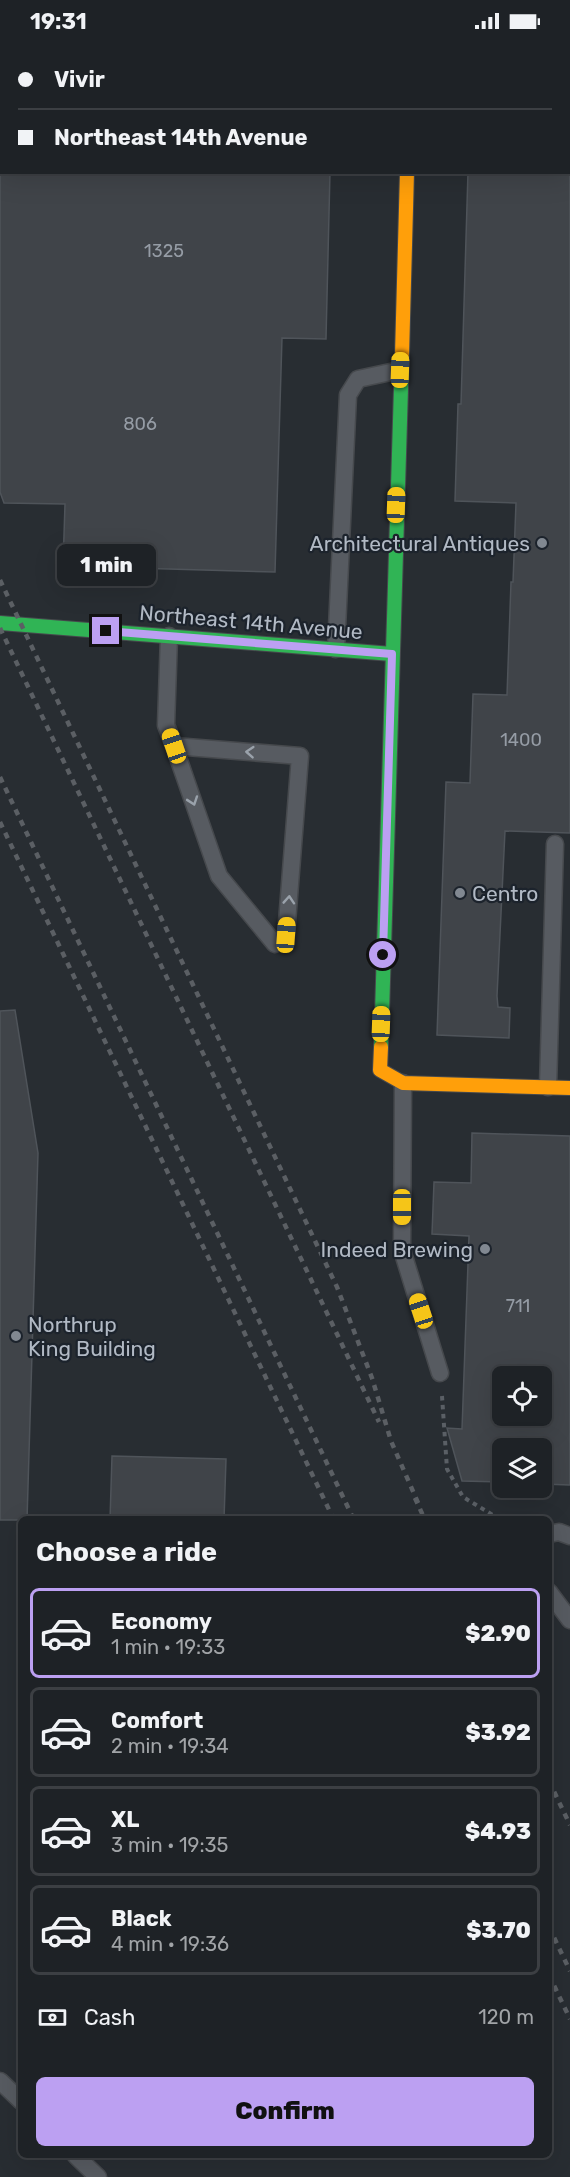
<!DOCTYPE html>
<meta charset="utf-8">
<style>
:root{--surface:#1e2226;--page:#262a2e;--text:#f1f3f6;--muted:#a1a4a7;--line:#3c3f43;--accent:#bca0f2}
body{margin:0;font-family:Rubik,sans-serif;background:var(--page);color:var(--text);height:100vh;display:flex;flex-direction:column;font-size:22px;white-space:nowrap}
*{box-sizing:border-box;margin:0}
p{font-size:20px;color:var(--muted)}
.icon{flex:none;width:33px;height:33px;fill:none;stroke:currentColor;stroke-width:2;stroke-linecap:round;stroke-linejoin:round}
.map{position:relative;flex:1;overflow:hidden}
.details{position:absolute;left:18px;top:1474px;width:534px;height:642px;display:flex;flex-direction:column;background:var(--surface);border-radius:9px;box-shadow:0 6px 24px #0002,0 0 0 2px var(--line)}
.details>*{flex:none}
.top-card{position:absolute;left:0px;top:0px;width:570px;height:132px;box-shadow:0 6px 24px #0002,0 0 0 2px var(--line);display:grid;align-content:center;height:132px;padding:0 18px;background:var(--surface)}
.controls{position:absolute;left:492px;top:1324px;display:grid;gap:12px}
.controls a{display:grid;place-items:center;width:60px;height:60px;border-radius:9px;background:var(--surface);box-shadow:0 6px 24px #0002,0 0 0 2px var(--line);font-size:30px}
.end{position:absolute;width:27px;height:27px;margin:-14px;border:8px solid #bca0f2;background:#111;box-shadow:0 0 0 3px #111}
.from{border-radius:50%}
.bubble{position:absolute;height:42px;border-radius:9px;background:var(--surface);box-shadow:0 6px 24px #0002,0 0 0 2px var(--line);font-size:20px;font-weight:800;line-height:42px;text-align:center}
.car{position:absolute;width:18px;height:36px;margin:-18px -9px;border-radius:8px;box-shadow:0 0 4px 2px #0007;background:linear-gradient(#f5c518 24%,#345 0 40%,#f5c518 0 76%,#345 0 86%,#f5c518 0)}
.top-card b{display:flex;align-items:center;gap:21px;height:57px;font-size:22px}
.top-card b+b{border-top:2px solid var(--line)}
.top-card i{width:15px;height:15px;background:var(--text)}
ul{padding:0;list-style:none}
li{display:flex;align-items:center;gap:18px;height:90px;margin:0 12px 9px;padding:0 6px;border:3px solid var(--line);border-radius:9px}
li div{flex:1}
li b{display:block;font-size:22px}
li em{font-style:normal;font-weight:800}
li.on{border-color:var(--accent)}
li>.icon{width:54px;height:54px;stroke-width:1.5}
h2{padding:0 18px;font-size:27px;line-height:72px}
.pay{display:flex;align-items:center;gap:15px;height:66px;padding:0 18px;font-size:22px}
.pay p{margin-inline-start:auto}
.cta{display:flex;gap:12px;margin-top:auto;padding:12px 18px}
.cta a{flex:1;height:69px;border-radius:9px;background:var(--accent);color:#111;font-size:24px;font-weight:800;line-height:69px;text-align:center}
.status{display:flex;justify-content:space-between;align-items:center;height:42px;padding:0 30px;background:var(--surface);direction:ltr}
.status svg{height:16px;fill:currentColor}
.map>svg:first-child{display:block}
.building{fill:#404449;stroke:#4f545a;stroke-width:1.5;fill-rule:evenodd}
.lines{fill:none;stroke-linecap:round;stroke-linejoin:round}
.lane-casing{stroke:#46494d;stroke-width:19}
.street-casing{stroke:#46494d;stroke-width:35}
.fast-casing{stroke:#46494d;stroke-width:16}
.slow-casing{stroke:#46494d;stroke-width:16}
.path{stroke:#5a5f65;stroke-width:4;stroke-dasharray:4.5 4.5;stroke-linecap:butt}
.lane{stroke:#575b61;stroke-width:16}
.street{stroke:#575b61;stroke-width:33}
.fast{stroke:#30b455;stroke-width:14}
.slow{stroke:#ff9f0a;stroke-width:14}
.rail{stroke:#5b5f64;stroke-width:4.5;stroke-dasharray:6 6;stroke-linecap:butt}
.oneway{stroke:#9aa2ab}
.route{stroke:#bca0f2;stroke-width:8}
.poi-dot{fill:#818891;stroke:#1c232c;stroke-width:2}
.labels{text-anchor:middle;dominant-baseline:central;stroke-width:4.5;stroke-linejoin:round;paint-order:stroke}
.number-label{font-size:18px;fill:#959ca5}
.poi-label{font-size:21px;fill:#b1b9c4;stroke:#1c232c;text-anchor:end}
.street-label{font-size:21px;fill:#b1b9c4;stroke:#1c232c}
</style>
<div class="status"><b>19:31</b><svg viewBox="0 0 49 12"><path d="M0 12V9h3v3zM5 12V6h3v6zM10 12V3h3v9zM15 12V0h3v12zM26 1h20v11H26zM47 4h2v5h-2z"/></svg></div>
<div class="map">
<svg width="570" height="2135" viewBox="0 0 570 2135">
<rect width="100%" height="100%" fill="#282d32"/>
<!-- building -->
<g class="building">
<path d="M0,130H330L326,297L282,296L275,530L63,524L65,462L4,461L0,450Z"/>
<path d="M468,130H570V791L505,789L497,954L498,965L510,966L509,996L437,993L446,740L470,741L473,652L507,653L511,540H513L516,461L455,459L458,362H461Z"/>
<path d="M15,968L38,1111L27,1478H0V969Z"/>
<path d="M472,1091L570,1094V1443L542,1442V1407H502V1440L462,1439L447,1386L462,1387L469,1194L432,1192L434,1140L471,1141ZM502,1335H542V1374H502Z"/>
<path d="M112,1414L226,1417L224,1478H110Z"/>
</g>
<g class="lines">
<!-- lane casing -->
<g class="lane-casing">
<g id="lane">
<path d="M169,594L166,683L174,704L219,834L275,902L286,893L300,714L174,704"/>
<path d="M336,607L348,353L358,337L400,328"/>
<path d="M403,1041L402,1208L440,1331"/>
<path d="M548,1045L555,802"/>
<path d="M549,1492L559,1490L570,1494"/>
<path d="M549,1550L570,1578"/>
<path d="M0,2039L21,2059"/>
<path d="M76,2114L98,2135"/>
</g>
</g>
<!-- street casing -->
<g class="street-casing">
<path id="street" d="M412,2V0"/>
</g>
<!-- fast casing -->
<g class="fast-casing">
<g id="fast">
<path d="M0,581L392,612"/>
<path d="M381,1005L402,313"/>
</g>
</g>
<!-- slow casing -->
<g class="slow-casing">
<g id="slow">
<path d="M402,313L407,130"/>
<path d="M381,1005L380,1028L403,1041L570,1046"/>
</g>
</g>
<!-- path -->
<path class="path" d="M442,1354L447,1427L463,1455L501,1478"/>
<!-- lane -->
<use href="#lane" class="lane"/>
<!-- street -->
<use href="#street" class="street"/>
<!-- fast -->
<use href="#fast" class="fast"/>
<!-- slow -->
<use href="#slow" class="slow"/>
<!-- rail -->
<g class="rail">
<path d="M0,538L337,1245L372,1336L391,1399L419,1463"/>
<path d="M0,586L379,1380"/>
<path d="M0,735L354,1478"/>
<path d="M0,780L334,1478"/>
<path d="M415,1456L425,1478"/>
<path d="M549,1739L570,1783"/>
<path d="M549,1885L570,1929"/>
<path d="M549,1933L570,1977"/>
</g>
</g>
<!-- one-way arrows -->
<defs><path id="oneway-chevron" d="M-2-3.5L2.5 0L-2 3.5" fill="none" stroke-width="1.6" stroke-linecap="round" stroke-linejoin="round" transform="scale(1.5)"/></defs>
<g class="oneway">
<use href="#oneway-chevron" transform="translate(250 710) rotate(-176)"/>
<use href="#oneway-chevron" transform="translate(193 759) rotate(71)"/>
<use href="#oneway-chevron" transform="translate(289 858) rotate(-86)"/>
</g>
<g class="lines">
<!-- route -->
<path class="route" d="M106,589L392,612L383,913"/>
</g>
<!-- markers -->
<g class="poi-dot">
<circle cx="542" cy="501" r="6"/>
<circle cx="460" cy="851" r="6"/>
<circle cx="485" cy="1207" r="6"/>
<circle cx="16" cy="1294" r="6"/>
</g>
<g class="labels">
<!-- number labels -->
<g class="number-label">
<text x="164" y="209">1325</text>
<text x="140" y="382">806</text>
<text x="521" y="698">1400</text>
<text x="518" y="1264">711</text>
</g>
<!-- poi labels -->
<g class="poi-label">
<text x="530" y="501">Architectural Antiques</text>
<text x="472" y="851" text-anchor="start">Centro</text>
<text x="473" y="1207">Indeed Brewing</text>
<text x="28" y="1282" text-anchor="start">Northrup<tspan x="28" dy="24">King Building</tspan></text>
</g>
<!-- street labels -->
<g class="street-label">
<text transform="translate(251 580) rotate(5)">Northeast 14th Avenue</text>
</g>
</g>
</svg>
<div class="controls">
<a><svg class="icon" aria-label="locate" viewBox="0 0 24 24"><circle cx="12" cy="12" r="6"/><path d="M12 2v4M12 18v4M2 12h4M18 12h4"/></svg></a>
<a><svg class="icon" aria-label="layers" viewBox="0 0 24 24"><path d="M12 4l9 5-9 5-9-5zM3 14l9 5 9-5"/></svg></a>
</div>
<i class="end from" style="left:383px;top:913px"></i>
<i class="end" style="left:106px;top:589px"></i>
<div class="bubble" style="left:57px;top:502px;width:99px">1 min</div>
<i class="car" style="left:400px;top:328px;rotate:2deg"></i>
<i class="car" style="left:396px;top:463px;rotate:2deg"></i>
<i class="car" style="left:174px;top:704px;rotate:341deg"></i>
<i class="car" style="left:286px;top:893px;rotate:4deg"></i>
<i class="car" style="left:381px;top:982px;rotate:2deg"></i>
<i class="car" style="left:402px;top:1165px;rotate:180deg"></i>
<i class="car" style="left:421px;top:1269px;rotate:342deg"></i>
<div class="top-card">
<b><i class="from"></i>Vivir</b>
<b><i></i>Northeast 14th Avenue</b>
</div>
<section class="details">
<h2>Choose a ride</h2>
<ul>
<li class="on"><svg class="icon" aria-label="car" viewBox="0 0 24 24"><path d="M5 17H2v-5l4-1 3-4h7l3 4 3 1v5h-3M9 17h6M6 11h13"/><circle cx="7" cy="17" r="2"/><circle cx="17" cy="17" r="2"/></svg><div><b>Economy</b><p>1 min · 19:33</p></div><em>$2.90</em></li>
<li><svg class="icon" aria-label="car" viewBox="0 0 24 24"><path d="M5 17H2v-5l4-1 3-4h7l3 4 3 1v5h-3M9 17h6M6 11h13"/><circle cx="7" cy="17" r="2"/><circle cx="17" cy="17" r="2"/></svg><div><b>Comfort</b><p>2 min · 19:34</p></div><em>$3.92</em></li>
<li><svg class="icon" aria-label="car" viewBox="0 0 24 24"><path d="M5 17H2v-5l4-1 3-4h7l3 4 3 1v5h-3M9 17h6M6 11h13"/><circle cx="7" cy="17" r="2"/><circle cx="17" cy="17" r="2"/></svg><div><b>XL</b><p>3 min · 19:35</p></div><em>$4.93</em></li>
<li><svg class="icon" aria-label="car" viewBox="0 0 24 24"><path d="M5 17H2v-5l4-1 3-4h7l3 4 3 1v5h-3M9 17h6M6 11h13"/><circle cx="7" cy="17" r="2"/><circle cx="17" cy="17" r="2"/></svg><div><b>Black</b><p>4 min · 19:36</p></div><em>$3.70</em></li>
</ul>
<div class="pay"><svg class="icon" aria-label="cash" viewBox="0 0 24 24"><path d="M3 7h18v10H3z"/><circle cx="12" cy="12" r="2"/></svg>Cash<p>120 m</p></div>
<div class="cta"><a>Confirm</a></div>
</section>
</div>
